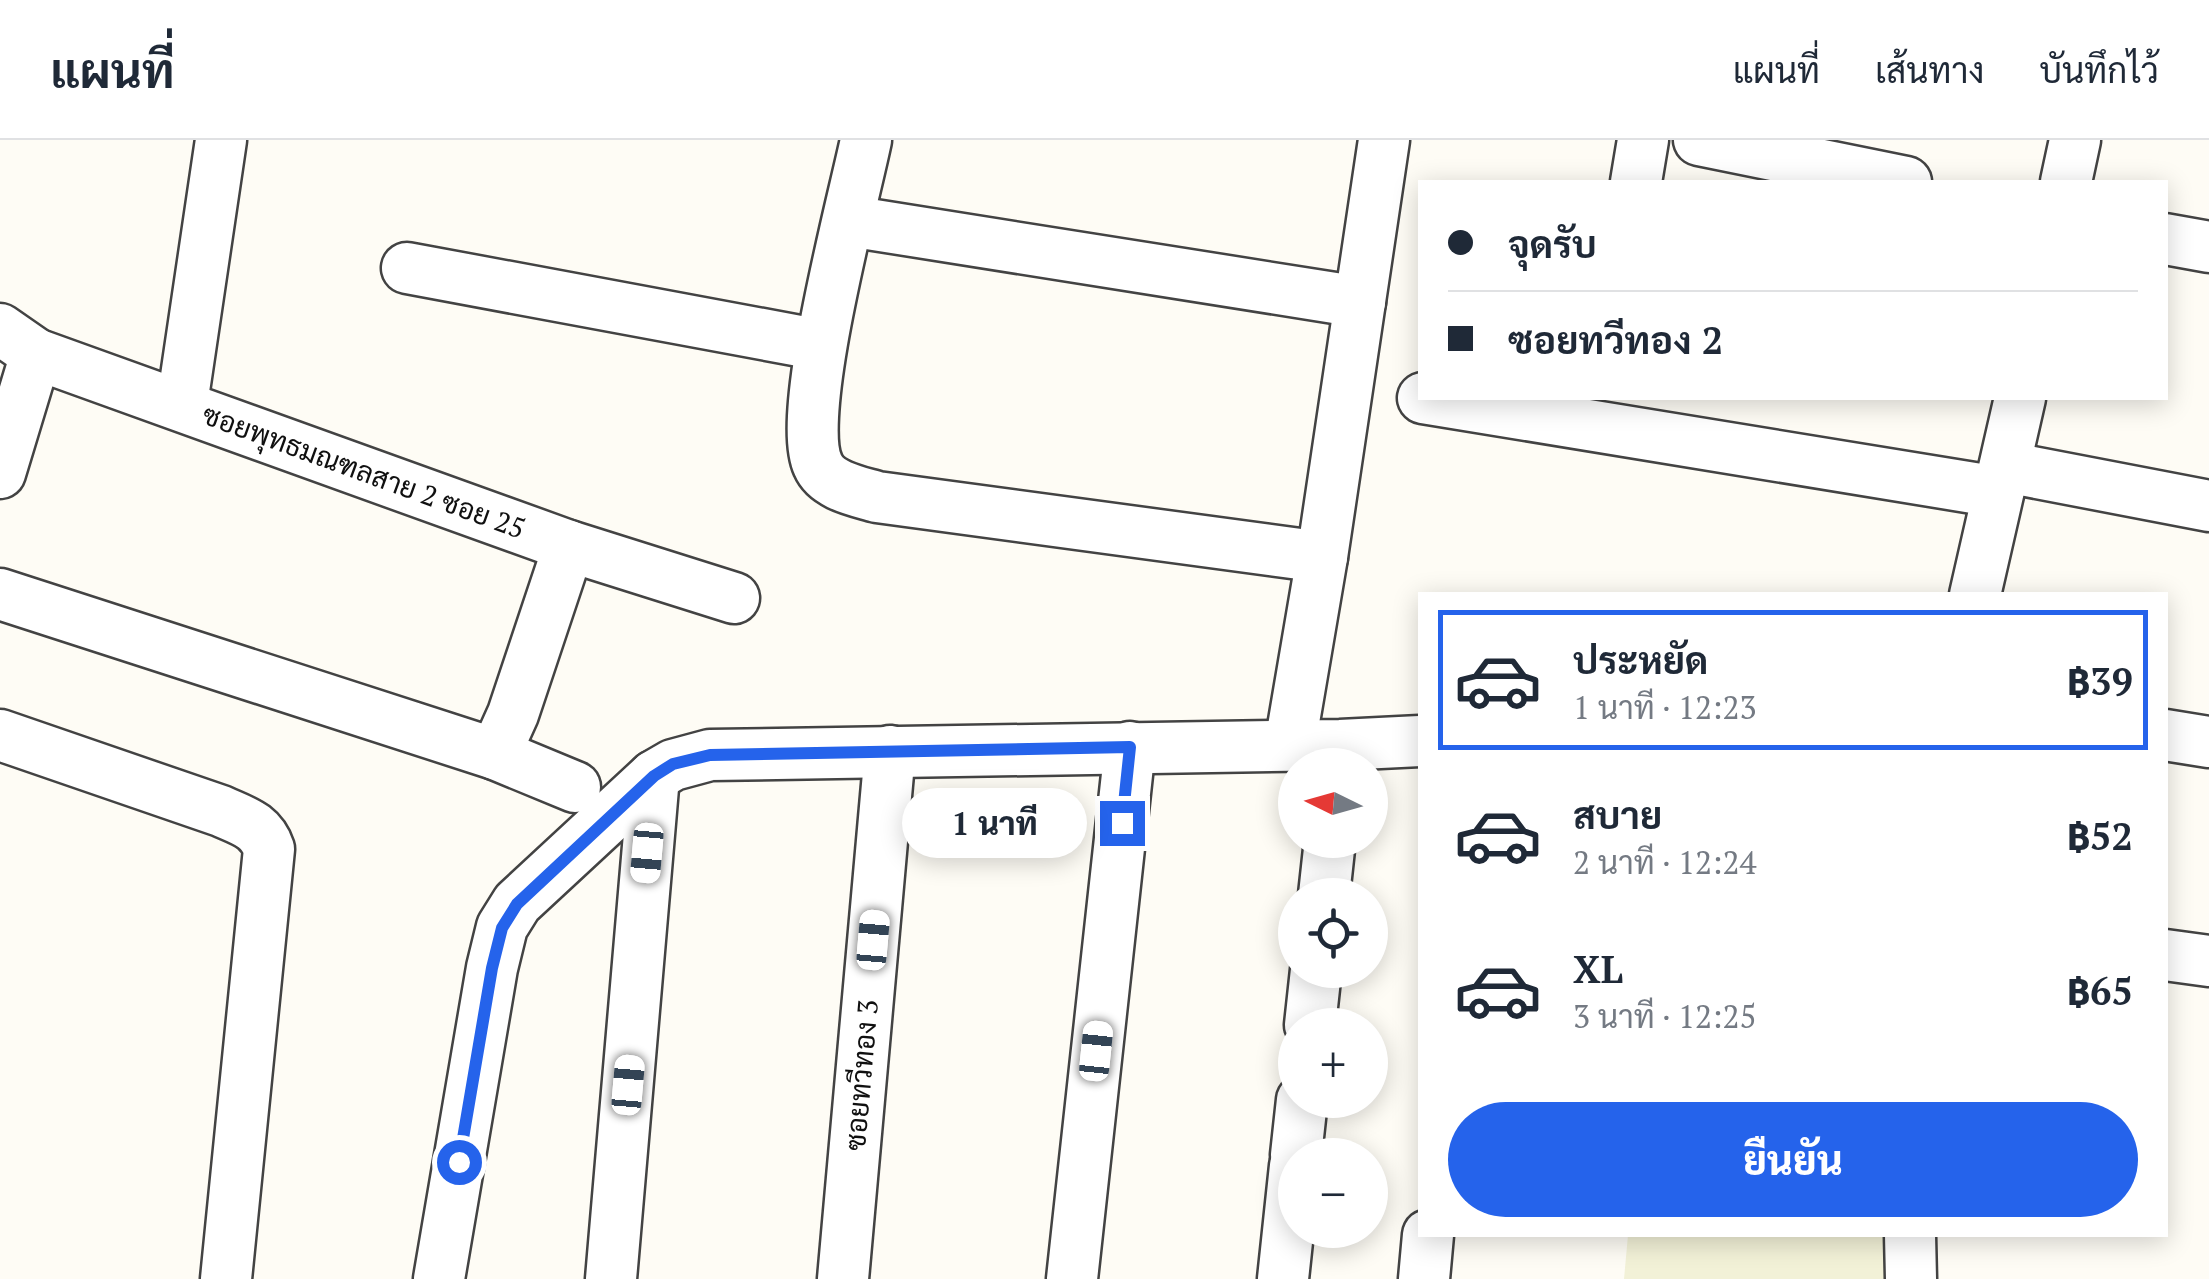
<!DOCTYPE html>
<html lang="th">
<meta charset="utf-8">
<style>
:root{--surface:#fff;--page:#f6f6f7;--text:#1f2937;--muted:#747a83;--line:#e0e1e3;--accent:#2563eb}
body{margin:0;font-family:"PT Serif",Sarabun,serif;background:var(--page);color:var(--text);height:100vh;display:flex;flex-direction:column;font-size:38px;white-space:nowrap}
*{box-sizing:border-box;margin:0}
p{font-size:32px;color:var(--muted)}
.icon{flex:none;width:55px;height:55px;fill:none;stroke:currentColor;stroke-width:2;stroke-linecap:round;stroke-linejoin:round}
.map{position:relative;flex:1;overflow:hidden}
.details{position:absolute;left:1418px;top:452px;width:750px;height:645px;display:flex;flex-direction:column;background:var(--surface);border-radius:0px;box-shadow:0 5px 25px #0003}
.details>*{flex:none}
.hud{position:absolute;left:1418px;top:40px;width:750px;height:220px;border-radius:0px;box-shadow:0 5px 25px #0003;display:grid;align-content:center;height:220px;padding:0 30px;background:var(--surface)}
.needle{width:65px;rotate:275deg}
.buttons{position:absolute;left:1278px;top:608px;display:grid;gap:20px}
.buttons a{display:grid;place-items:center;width:110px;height:110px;border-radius:50%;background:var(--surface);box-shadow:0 5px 25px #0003;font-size:50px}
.end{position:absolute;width:45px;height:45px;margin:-22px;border:12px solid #2563eb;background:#fff;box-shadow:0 0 0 5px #fff}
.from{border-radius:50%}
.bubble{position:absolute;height:70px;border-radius:35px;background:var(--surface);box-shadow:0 5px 25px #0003;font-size:32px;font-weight:800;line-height:70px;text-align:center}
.car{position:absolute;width:30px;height:60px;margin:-30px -15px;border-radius:12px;box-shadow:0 0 8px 2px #0007;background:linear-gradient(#fff 24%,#345 0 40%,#fff 0 76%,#345 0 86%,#fff 0)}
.hud b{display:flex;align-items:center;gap:35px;height:95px;font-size:38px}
.hud b+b{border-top:2px solid var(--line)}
.hud i{width:25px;height:25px;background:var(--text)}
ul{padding:18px 0 0;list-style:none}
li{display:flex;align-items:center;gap:30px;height:140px;margin:0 20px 15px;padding:0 10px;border:5px solid transparent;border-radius:0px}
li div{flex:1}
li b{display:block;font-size:38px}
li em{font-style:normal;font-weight:800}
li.on{border-color:var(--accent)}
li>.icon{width:90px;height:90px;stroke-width:1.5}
.cta{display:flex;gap:20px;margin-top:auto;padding:20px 30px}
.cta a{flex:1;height:115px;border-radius:60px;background:var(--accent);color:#fff;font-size:40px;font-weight:800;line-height:115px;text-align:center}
header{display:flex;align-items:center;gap:60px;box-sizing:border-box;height:140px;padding:0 50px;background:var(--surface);border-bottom:2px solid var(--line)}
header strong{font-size:48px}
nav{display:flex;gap:55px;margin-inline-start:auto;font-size:35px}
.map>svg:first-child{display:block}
.farmland{fill:#f2f1d7}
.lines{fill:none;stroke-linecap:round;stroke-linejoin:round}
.minor-casing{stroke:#434343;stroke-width:55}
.minor{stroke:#fff;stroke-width:50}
.route{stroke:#2563eb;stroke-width:12}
.labels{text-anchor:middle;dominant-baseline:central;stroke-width:10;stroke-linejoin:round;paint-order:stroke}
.street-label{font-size:28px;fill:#101010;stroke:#fff}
</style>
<header>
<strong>แผนที่</strong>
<nav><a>แผนที่</a><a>เส้นทาง</a><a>บันทึกไว้</a></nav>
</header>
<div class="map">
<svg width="2209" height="1139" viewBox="0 0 2209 1139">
<rect width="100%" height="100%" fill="#fefcf5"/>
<!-- farmland -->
<path class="farmland" d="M1628,1095H1896V1139H1624Z"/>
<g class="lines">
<!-- minor casing -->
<g class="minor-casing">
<g id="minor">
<path d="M866,0C853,62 795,276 818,325C827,346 857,351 877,357L1322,417"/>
<path d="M1699,0L1906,42"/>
<path d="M1636,42L1643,0"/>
<path d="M2066,42L2075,0"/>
<path d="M849,81L1360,162"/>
<path d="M2165,99L2209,107"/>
<path d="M407,128L821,205"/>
<path d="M0,189L36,214L569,406L734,458"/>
<path d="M1423,258L1998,352"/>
<path d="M182,264L221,0"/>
<path d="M2006,327L2209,366"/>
<path d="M0,333L36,214"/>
<path d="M0,454L495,614L513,574L569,406"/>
<path d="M1975,455L2020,258"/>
<path d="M0,595L221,671C243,681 261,685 269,709L226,1139"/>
<path d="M2165,595L2209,602"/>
<path d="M1290,605L1322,417L1384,0"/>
<path d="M495,614L575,647"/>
<path d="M1324,755L1330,700"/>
<path d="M2165,815L2209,821"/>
<path d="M1310,885L1316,830"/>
<path d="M1296,1015L1302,960"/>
<path d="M1910,1095L1911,1139"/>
<path d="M439,1139L492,828L502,787L517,763L654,636L673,625L710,615L1340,605L1420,601"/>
<path d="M611,1139L654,636"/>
<path d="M843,1139L890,611"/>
<path d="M1072,1139L1130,607"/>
<path d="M1283,1139L1295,1026"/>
<path d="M1424,1139L1428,1095"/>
</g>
</g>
<!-- minor -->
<use href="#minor" class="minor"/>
</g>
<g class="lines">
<!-- route -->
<path class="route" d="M459,1022L492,828L502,788L517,764L654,636L673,624L710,615L1130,607L1122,683"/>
</g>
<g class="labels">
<!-- street labels -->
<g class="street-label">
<text transform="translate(364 331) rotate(20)">ซอยพุทธมณฑลสาย 2 ซอย 25</text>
<text transform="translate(861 935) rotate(-85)">ซอยทวีทอง 3</text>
</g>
</g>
</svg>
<div class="buttons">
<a><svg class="needle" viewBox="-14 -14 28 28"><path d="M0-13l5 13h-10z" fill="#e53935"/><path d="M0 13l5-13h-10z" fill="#747a83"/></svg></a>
<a><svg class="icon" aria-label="locate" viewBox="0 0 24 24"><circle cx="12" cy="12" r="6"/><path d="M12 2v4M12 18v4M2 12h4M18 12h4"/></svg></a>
<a>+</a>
<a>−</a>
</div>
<i class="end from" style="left:459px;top:1022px"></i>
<i class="end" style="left:1122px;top:683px"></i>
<div class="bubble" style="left:902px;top:648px;width:185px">1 นาที</div>
<i class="car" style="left:647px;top:713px;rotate:185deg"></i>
<i class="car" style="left:873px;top:800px;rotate:5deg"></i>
<i class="car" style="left:1096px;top:911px;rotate:6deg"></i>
<i class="car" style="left:628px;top:945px;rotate:5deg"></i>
<div class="hud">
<b><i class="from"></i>จุดรับ</b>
<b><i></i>ซอยทวีทอง 2</b>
</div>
<section class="details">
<ul>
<li class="on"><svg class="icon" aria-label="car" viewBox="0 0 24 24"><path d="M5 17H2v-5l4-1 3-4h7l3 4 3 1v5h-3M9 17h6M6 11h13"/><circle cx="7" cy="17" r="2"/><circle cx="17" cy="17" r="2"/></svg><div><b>ประหยัด</b><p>1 นาที · 12:23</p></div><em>฿39</em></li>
<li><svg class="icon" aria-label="car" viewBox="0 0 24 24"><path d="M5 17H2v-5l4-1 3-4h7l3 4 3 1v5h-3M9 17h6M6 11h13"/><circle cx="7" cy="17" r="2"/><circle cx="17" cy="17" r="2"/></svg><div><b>สบาย</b><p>2 นาที · 12:24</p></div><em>฿52</em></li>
<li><svg class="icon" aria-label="car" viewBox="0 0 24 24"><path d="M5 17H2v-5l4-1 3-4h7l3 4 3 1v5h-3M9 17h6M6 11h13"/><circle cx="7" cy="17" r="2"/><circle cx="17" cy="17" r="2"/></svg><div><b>XL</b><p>3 นาที · 12:25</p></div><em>฿65</em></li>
</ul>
<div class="cta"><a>ยืนยัน</a></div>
</section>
</div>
